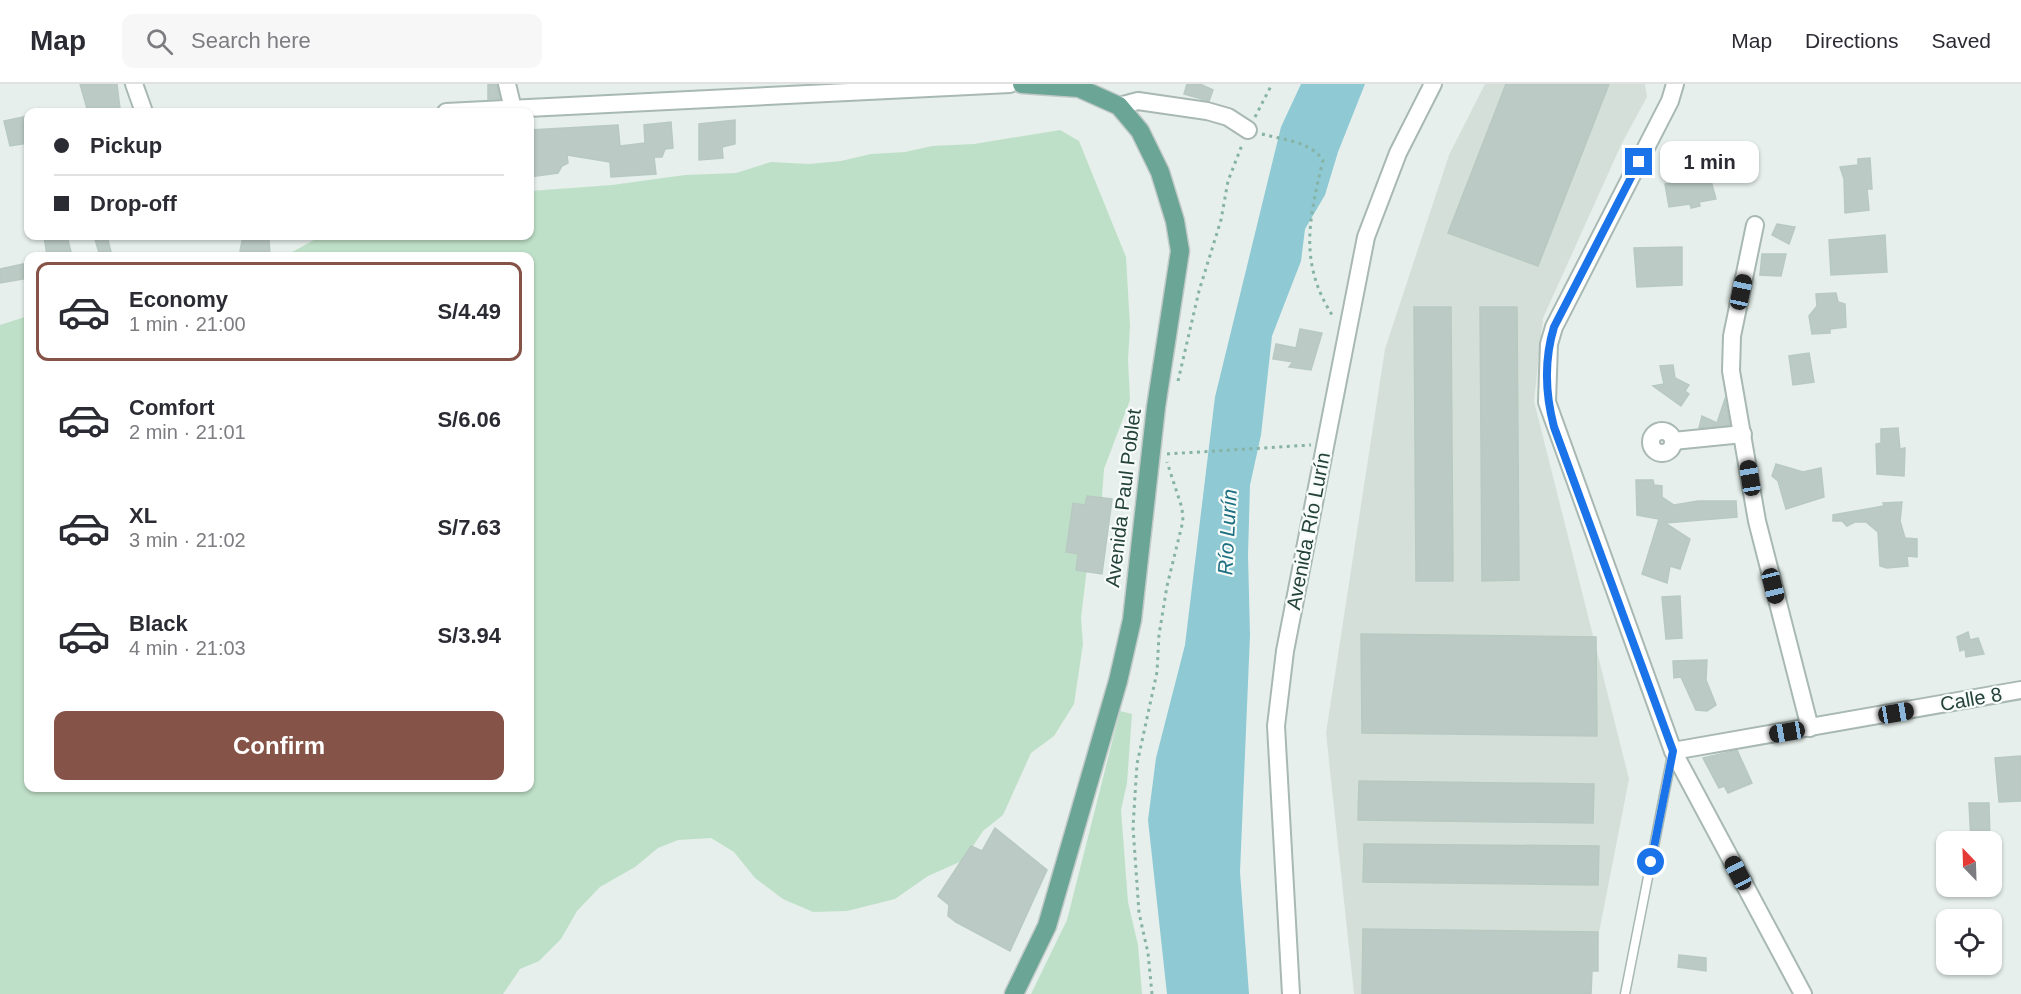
<!DOCTYPE html>
<meta charset="utf-8">
<style>
:root{--surface:#fff;--page:#f7f7f7;--text:#2b2b33;--muted:#7c7c81;--line:#e1e1e2;--accent:#855347}
body{margin:0;font-family:Helvetica,sans-serif;background:var(--page);color:var(--text);height:100vh;display:flex;flex-direction:column;font-size:22px;white-space:nowrap}
*{box-sizing:border-box;margin:0}
p{font-size:20px;color:var(--muted)}
.icon{flex:none;width:33px;height:33px;fill:none;stroke:currentColor;stroke-width:2;stroke-linecap:round;stroke-linejoin:round}
.map{position:relative;flex:1;overflow:hidden}
.details{position:absolute;left:24px;top:168px;width:510px;height:540px;display:flex;flex-direction:column;background:var(--surface);border-radius:12px;box-shadow:0 2px 4px #0004}
.details>*{flex:none}
.banner{position:absolute;left:24px;top:24px;width:510px;height:132px;border-radius:12px;box-shadow:0 2px 4px #0004;display:grid;align-content:center;height:132px;padding:0 30px;background:var(--surface)}
.needle{width:39px;rotate:337deg}
.controls{position:absolute;left:1936px;top:747px;display:grid;gap:12px}
.controls a{display:grid;place-items:center;width:66px;height:66px;border-radius:12px;background:var(--surface);box-shadow:0 2px 4px #0004;font-size:30px}
.end{position:absolute;width:27px;height:27px;margin:-14px;border:8px solid #1a73e8;background:#fff;box-shadow:0 0 0 3px #fff}
.from{border-radius:50%}
.bubble{position:absolute;height:42px;border-radius:12px;background:var(--surface);box-shadow:0 2px 4px #0004;font-size:20px;font-weight:700;line-height:42px;text-align:center}
.car{position:absolute;width:18px;height:36px;margin:-18px -9px;border-radius:8px;box-shadow:0 0 4px 2px #0007;background:linear-gradient(#222 24%,#8ab4d8 0 40%,#222 0 76%,#8ab4d8 0 86%,#222 0)}
.banner b{display:flex;align-items:center;gap:21px;height:57px;font-size:22px}
.banner b+b{border-top:2px solid var(--line)}
.banner i{width:15px;height:15px;background:var(--text)}
ul{padding:10px 0 0;list-style:none}
li{display:flex;align-items:center;gap:18px;height:99px;margin:0 12px 9px;padding:0 18px;border:3px solid transparent;border-radius:12px}
li div{flex:1}
li b{display:block;font-size:22px}
li em{font-style:normal;font-weight:700}
li.current{border-color:var(--accent)}
li>.icon{width:54px;height:54px;stroke-width:1.5}
.action{display:flex;gap:12px;margin-top:auto;padding:12px 30px}
.action a{flex:1;height:69px;border-radius:12px;background:var(--accent);color:#fff;font-size:24px;font-weight:700;line-height:69px;text-align:center}
header{display:flex;align-items:center;gap:36px;box-sizing:border-box;height:84px;padding:0 30px;background:var(--surface);border-bottom:2px solid var(--line)}
header strong{font-size:28px}
nav{display:flex;gap:33px;margin-inline-start:auto;font-size:21px}
.search{width:420px;height:54px;background:var(--page);display:flex;align-items:center;gap:15px;box-sizing:border-box;padding:0 21px;border-radius:12px;color:var(--muted);font-size:22px}
.map>svg:first-child{display:block}
.built{fill:#d4dfda}
.green{fill:#bfe0c8}
.water{fill:#8ec9d4}
.building{fill:#bbcac4;stroke:#b8c9c2;stroke-width:1.5}
.lines{fill:none;stroke-linecap:round;stroke-linejoin:round}
.service-casing{stroke:#a8b8b2;stroke-width:11}
.minor-casing{stroke:#a8b8b2;stroke-width:20}
.primary-casing{stroke:#c2cac8;stroke-width:21}
.path{stroke:#86b3a5;stroke-width:3;stroke-dasharray:3 4.5;stroke-linecap:butt}
.service{stroke:#fff;stroke-width:8}
.minor{stroke:#fff;stroke-width:16}
.primary{stroke:#6aa596;stroke-width:18}
.route{stroke:#1a73e8;stroke-width:8}
.labels{text-anchor:middle;dominant-baseline:central;stroke-width:4.5;stroke-linejoin:round;paint-order:stroke}
.street-label{font-size:20px;fill:#24423a;stroke:#f7fbf9}
.water-label{font-size:21px;font-style:italic;fill:#1c6f80;stroke:#f7fbf9}
</style>
<header>
<strong>Map</strong>
<div class="search"><svg class="icon" aria-label="search" viewBox="0 0 24 24"><circle cx="10" cy="10" r="6"/><path d="M15 15l6 6"/></svg>Search here</div>
<nav><a>Map</a><a>Directions</a><a>Saved</a></nav>
</header>
<div class="map">
<svg width="2021" height="910" viewBox="0 0 2021 910">
<rect width="100%" height="100%" fill="#e6efeb"/>
<!-- built -->
<path class="built" d="M1485,0H1645L1647,13L1622,59L1543,234L1534,317L1629,695L1587,910H1354L1326,649L1385,265L1449,71Z"/>
<!-- green -->
<g class="green">
<path d="M1060,46L1079,57L1126,173L1130,242L1128,276L1130,316L1104,385L1100,439L1090,458L1081,534L1083,560L1074,620L1054,652L1031,669L1003,731L983,747L964,776L928,792L895,815L847,827L813,828L783,815L755,794L734,768L711,754L678,756L658,764L635,783L600,803L577,827L561,855L539,877L520,885L503,910H0V241L28,232V704H530V172H285L321,152H530V107L612,101L685,91L736,89L771,78L809,80L841,77L871,70L905,68L932,62L974,60Z"/>
<path d="M1120,627L1132,630L1127,699L1121,726L1128,818L1138,861L1142,910H1031L1067,836Z"/>
</g>
<!-- water -->
<path class="water" d="M1301,0H1365L1338,68L1325,111L1305,145L1301,177L1272,252L1261,351L1250,401L1248,471L1250,551L1240,788L1249,910H1167L1148,736L1156,674L1185,561L1215,313L1281,43Z"/>
<!-- building -->
<g class="building">
<path d="M80,0H117L120,25L114,28H88Z"/>
<path d="M488,0H497L500,15H488Z"/>
<path d="M1187,0H1200L1213,6L1209,17L1184,10Z"/>
<path d="M1506,0H1609L1538,182L1448,149Z"/>
<path d="M28,32V59L10,62L4,37Z"/>
<path d="M735,36V60L722,63L723,74L699,76V40Z"/>
<path d="M671,38L673,64L665,65L662,73H654L656,90L611,93L610,78L567,71L568,79L562,82L558,89L530,93V46L618,41L620,62L645,59L644,41Z"/>
<path d="M1870,74L1872,105H1867L1869,126L1845,129L1844,95L1840,83L1858,81V75Z"/>
<path d="M1695,86L1696,93L1709,90L1716,115L1699,118L1700,122L1691,124L1690,120L1669,123L1665,100L1685,96L1683,87Z"/>
<path d="M1777,140L1795,143L1789,160L1772,151Z"/>
<path d="M1885,151L1887,188L1831,191L1829,156Z"/>
<path d="M44,152H67L72,172H47Z"/>
<path d="M94,152H107L112,172H100Z"/>
<path d="M243,152H264L269,155L270,172H243L240,167Z"/>
<path d="M1682,163V201L1637,203L1634,164Z"/>
<path d="M1762,170H1786L1781,192L1760,191Z"/>
<path d="M28,179V194L0,199V185Z"/>
<path d="M1836,209L1838,218L1845,220L1846,243L1830,245V249L1812,250L1809,232L1817,222L1816,210Z"/>
<path d="M1414,223H1451L1453,497H1416Z"/>
<path d="M1480,223H1517L1519,496L1482,497Z"/>
<path d="M1300,245L1322,249L1311,286L1289,283L1293,278L1273,275L1276,260L1296,264Z"/>
<path d="M1809,269L1814,298L1793,301L1789,272Z"/>
<path d="M1673,281L1675,294L1689,301L1685,307L1689,310L1681,322L1653,302L1664,300L1660,282Z"/>
<path d="M1725,315L1730,341L1699,344L1702,332L1717,339Z"/>
<path d="M1898,344L1900,365L1905,364L1904,392L1877,390L1876,360L1881,359V345Z"/>
<path d="M1776,380L1803,388L1821,384L1824,413L1786,425L1778,397L1772,392Z"/>
<path d="M1636,396H1653L1654,401L1662,402V413L1674,421L1698,417H1736L1737,433L1665,439L1690,455L1680,485L1670,482L1667,499L1642,490L1659,435L1637,431Z"/>
<path d="M1087,412L1112,415L1102,490L1076,486L1078,470L1066,468L1073,419L1085,421Z"/>
<path d="M1902,418L1900,437L1905,454L1917,455V473L1907,472L1908,482L1887,484L1880,482L1878,448L1866,438H1855L1847,442L1842,437H1833V431L1884,422L1883,419Z"/>
<path d="M1680,512L1682,554L1666,555L1662,513Z"/>
<path d="M1968,548L1970,556L1978,554L1984,570L1966,573L1965,565L1960,567L1957,553Z"/>
<path d="M1361,550L1596,553L1597,652L1362,649Z"/>
<path d="M1707,576L1706,596L1716,621L1707,627L1696,626L1681,593L1674,594L1673,577Z"/>
<path d="M1737,666L1752,699L1728,709L1724,702L1719,704L1703,674Z"/>
<path d="M2021,672V717L1999,718L1995,674Z"/>
<path d="M1359,697L1594,700L1593,739L1358,736Z"/>
<path d="M1969,719H1989L1990,758H1971Z"/>
<path d="M995,744L1047,786L1010,867L956,838L948,832L949,821L938,812L971,762L982,767Z"/>
<path d="M1364,760L1599,762L1598,801L1363,798Z"/>
<path d="M1363,845L1598,848V887H1592L1591,910H1362Z"/>
<path d="M1679,871L1706,874V887L1678,883Z"/>
</g>
<g class="lines">
<!-- service casing -->
<g class="service-casing">
<path id="service" d="M1625,910L1672,671"/>
</g>
<!-- minor casing -->
<g class="minor-casing">
<g id="minor">
<path d="M134,0L144,28"/>
<path d="M507,0L513,25"/>
<path d="M1675,0L1670,17L1554,243L1549,260L1547,318L1673,667L1803,910"/>
<path d="M1119,22L1138,17L1207,27L1228,33L1248,46"/>
<path d="M446,28L1010,0"/>
<path d="M1755,141L1732,252L1731,287L1757,437L1810,644"/>
<circle cx="1662" cy="358" r="11"/>
<path d="M1673,357L1743,350"/>
<path d="M1673,667L2021,606"/>
<path d="M1291,910L1276,642L1285,567L1366,153L1398,69L1433,0"/>
</g>
</g>
<!-- primary casing -->
<g class="primary-casing">
<path id="primary" d="M1014,910L1047,842L1118,597L1132,536L1156,323L1180,167L1175,137L1160,88L1140,47L1119,22L1079,4L1022,0"/>
</g>
<!-- path -->
<g class="path">
<path d="M1255,33L1272,0"/>
<path d="M1262,50C1284,56 1309,57 1323,76C1309,136 1298,179 1334,234"/>
<path d="M1178,297L1199,207L1221,136L1228,97L1242,61"/>
<path d="M1167,370L1311,361"/>
<path d="M1152,910L1148,869L1139,829L1133,743L1137,680L1157,588L1159,551L1167,502L1183,437L1182,424L1167,378"/>
</g>
<!-- service -->
<use href="#service" class="service"/>
<!-- minor -->
<use href="#minor" class="minor"/>
<!-- primary -->
<use href="#primary" class="primary"/>
</g>
<g class="lines">
<!-- route -->
<path class="route" d="M1639,78L1554,243C1544,276 1545,309 1554,343L1673,667L1651,778"/>
</g>
<g class="labels">
<!-- street labels -->
<g class="street-label">
<text transform="translate(1123 414) rotate(-83)">Avenida Paul Poblet</text>
<text transform="translate(1308 447) rotate(-79)">Avenida Río Lurín</text>
<text transform="translate(1971 615) rotate(-10)">Calle 8</text>
</g>
<!-- water labels -->
<g class="water-label">
<text transform="translate(1227 448) rotate(-87)">Río Lurín</text>
</g>
</g>
</svg>
<div class="controls">
<a><svg class="needle" viewBox="-14 -14 28 28"><path d="M0-13l5 13h-10z" fill="#e53935"/><path d="M0 13l5-13h-10z" fill="#7c7c81"/></svg></a>
<a><svg class="icon" aria-label="locate" viewBox="0 0 24 24"><circle cx="12" cy="12" r="6"/><path d="M12 2v4M12 18v4M2 12h4M18 12h4"/></svg></a>
</div>
<i class="end from" style="left:1651px;top:778px"></i>
<i class="end" style="left:1639px;top:78px"></i>
<div class="bubble" style="left:1660px;top:57px;width:99px">1 min</div>
<i class="car" style="left:1741px;top:208px;rotate:12deg"></i>
<i class="car" style="left:1750px;top:394px;rotate:351deg"></i>
<i class="car" style="left:1773px;top:502px;rotate:166deg"></i>
<i class="car" style="left:1896px;top:629px;rotate:80deg"></i>
<i class="car" style="left:1787px;top:648px;rotate:260deg"></i>
<i class="car" style="left:1738px;top:789px;rotate:332deg"></i>
<div class="banner">
<b><i class="from"></i>Pickup</b>
<b><i></i>Drop-off</b>
</div>
<section class="details">
<ul>
<li class="current"><svg class="icon" aria-label="car" viewBox="0 0 24 24"><path d="M5 17H2v-5l4-1 3-4h7l3 4 3 1v5h-3M9 17h6M6 11h13"/><circle cx="7" cy="17" r="2"/><circle cx="17" cy="17" r="2"/></svg><div><b>Economy</b><p>1 min · 21:00</p></div><em>S/4.49</em></li>
<li><svg class="icon" aria-label="car" viewBox="0 0 24 24"><path d="M5 17H2v-5l4-1 3-4h7l3 4 3 1v5h-3M9 17h6M6 11h13"/><circle cx="7" cy="17" r="2"/><circle cx="17" cy="17" r="2"/></svg><div><b>Comfort</b><p>2 min · 21:01</p></div><em>S/6.06</em></li>
<li><svg class="icon" aria-label="car" viewBox="0 0 24 24"><path d="M5 17H2v-5l4-1 3-4h7l3 4 3 1v5h-3M9 17h6M6 11h13"/><circle cx="7" cy="17" r="2"/><circle cx="17" cy="17" r="2"/></svg><div><b>XL</b><p>3 min · 21:02</p></div><em>S/7.63</em></li>
<li><svg class="icon" aria-label="car" viewBox="0 0 24 24"><path d="M5 17H2v-5l4-1 3-4h7l3 4 3 1v5h-3M9 17h6M6 11h13"/><circle cx="7" cy="17" r="2"/><circle cx="17" cy="17" r="2"/></svg><div><b>Black</b><p>4 min · 21:03</p></div><em>S/3.94</em></li>
</ul>
<div class="action"><a>Confirm</a></div>
</section>
</div>
